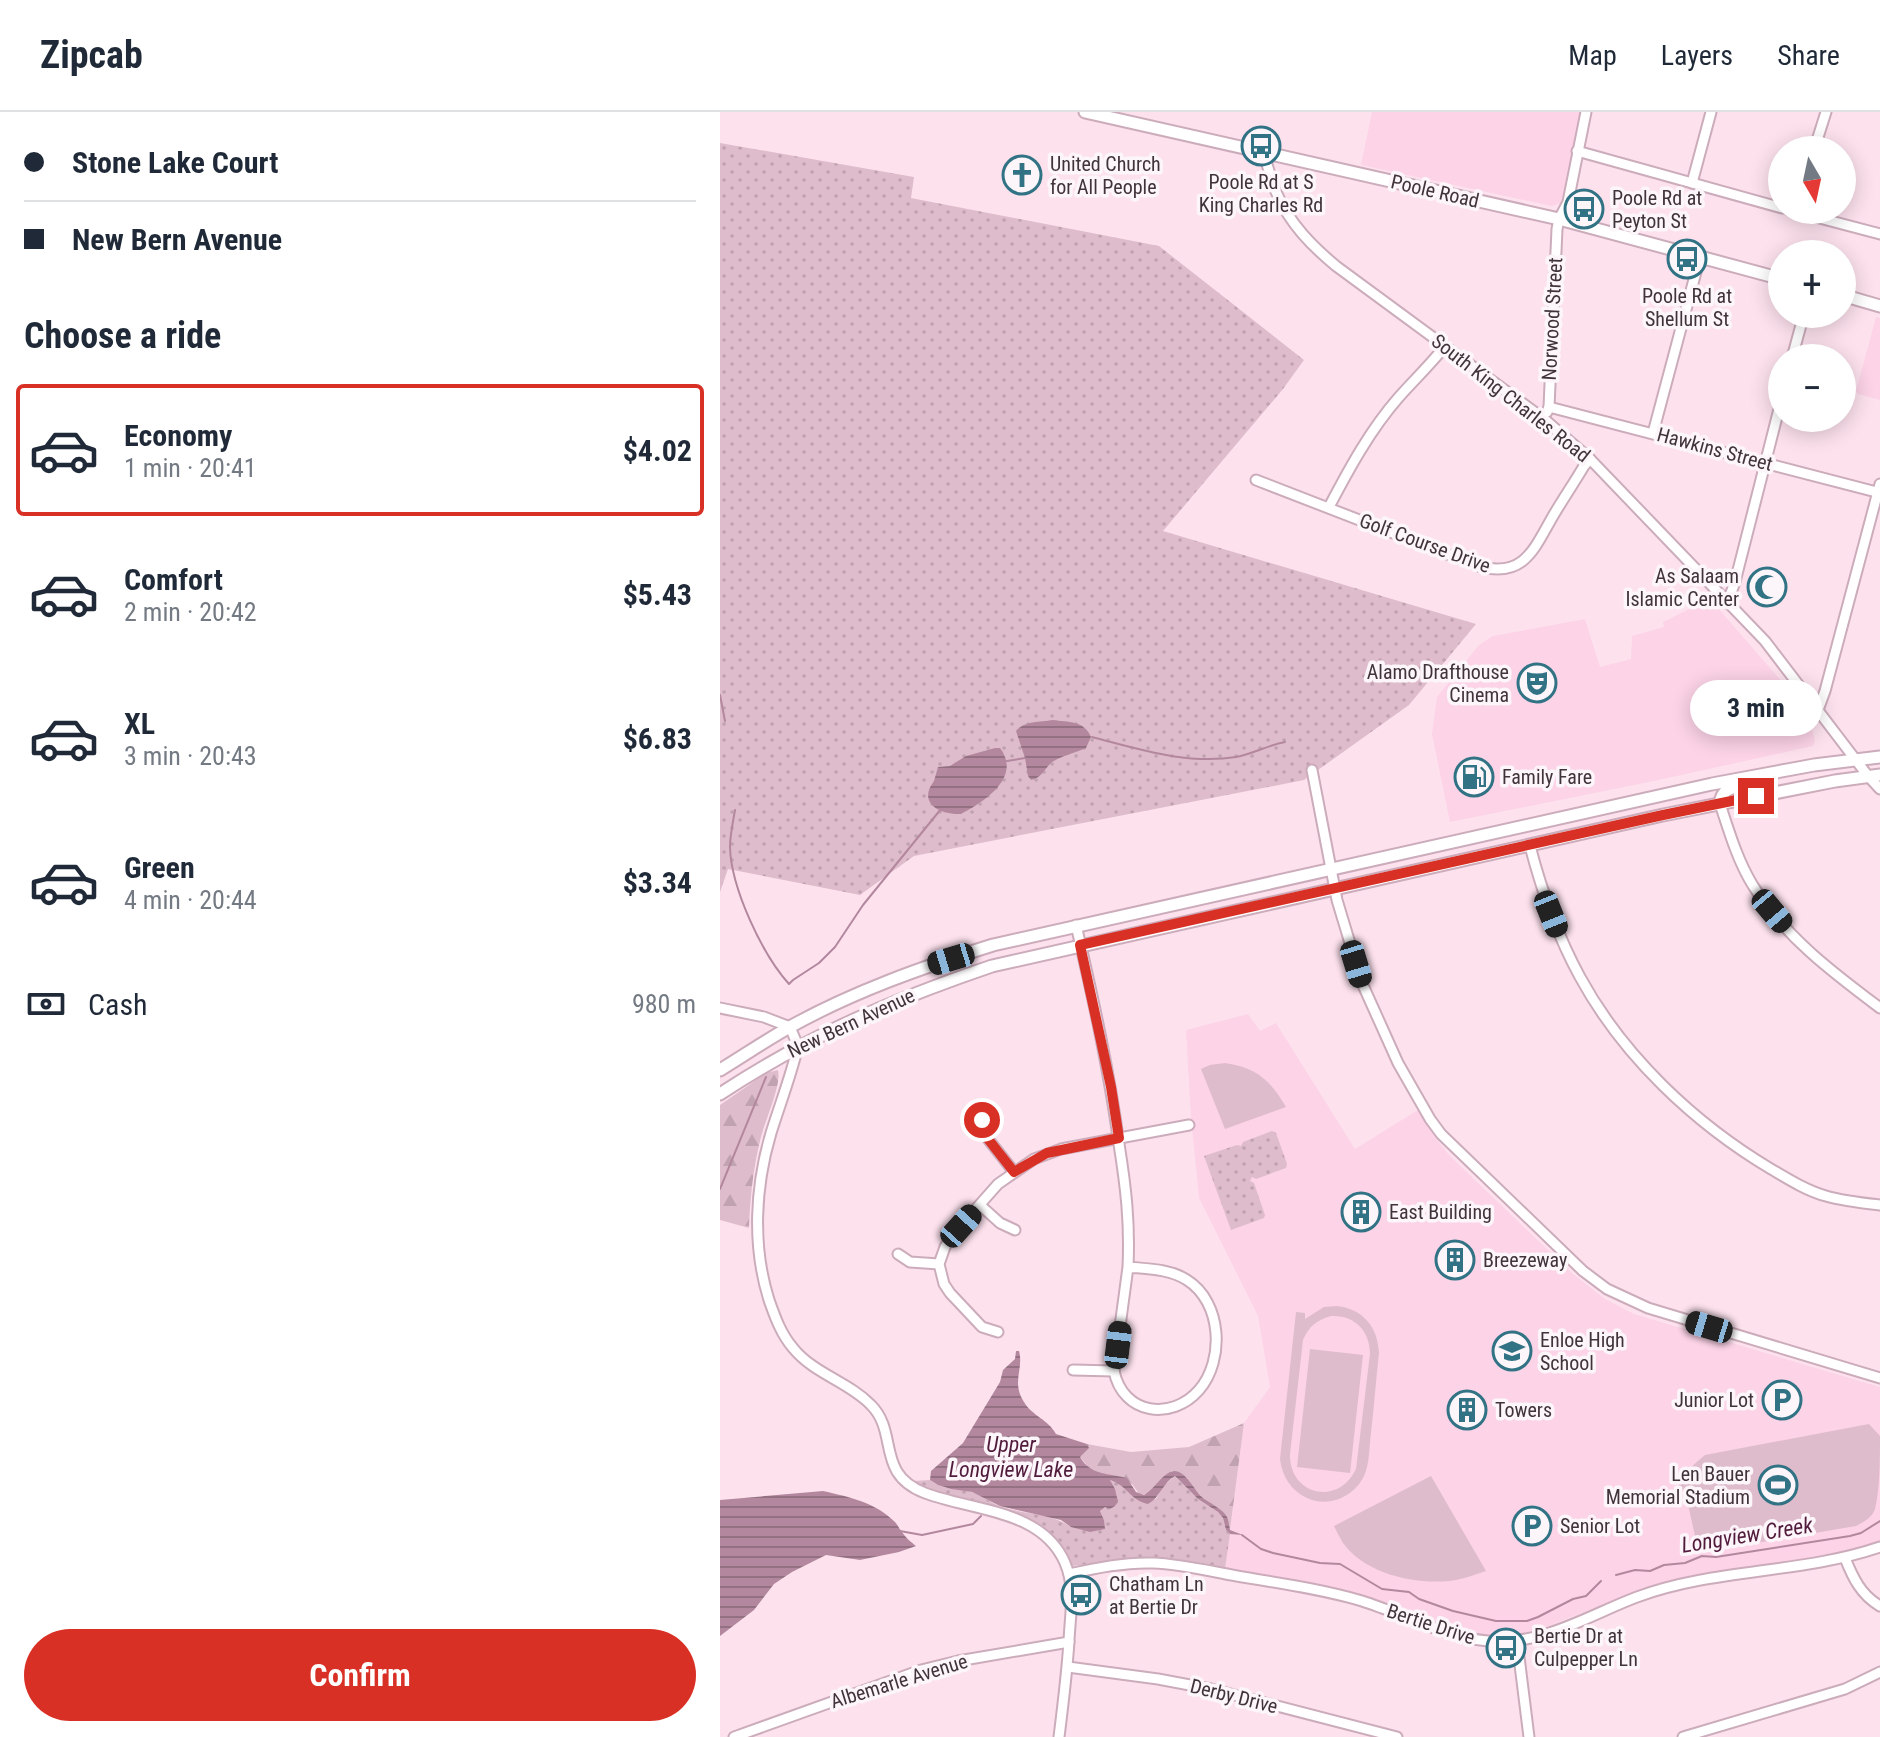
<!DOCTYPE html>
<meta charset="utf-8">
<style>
:root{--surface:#fff;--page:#f2f2f3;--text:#1f2937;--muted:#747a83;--line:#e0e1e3;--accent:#d93025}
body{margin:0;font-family:"Roboto Condensed",sans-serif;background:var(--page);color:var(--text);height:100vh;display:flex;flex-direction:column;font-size:30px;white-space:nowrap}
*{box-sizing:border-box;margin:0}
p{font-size:26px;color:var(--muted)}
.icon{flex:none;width:44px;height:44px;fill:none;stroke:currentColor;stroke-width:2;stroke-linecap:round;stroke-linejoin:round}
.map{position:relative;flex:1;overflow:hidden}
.side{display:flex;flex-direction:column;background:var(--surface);width:720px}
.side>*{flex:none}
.top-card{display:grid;align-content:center;height:176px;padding:0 24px;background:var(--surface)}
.needle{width:52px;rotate:171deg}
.controls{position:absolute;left:1048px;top:24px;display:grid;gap:16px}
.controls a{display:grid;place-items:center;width:88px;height:88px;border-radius:50%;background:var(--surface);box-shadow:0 4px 20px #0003;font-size:40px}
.end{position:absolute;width:36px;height:36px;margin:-18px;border:10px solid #d93025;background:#fff;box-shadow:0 0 0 4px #fff}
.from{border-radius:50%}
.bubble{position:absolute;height:56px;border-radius:28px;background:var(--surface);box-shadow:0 4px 20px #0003;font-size:26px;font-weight:700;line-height:56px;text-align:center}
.car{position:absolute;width:24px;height:48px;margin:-24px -12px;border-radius:10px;box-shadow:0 0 6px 2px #0007;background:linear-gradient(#222 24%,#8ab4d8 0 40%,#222 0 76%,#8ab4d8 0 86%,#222 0)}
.top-card b{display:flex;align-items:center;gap:28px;height:76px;font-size:30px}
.top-card b+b{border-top:2px solid var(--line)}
.top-card i{width:20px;height:20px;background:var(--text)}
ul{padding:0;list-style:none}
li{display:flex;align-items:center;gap:24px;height:132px;margin:0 16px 12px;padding:0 8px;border:4px solid transparent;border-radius:8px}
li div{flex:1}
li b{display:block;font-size:30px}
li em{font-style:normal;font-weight:700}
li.current{border-color:var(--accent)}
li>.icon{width:72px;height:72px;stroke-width:1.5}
h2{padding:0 24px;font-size:36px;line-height:96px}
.pay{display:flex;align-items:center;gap:20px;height:88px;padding:0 24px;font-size:30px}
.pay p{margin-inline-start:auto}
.button{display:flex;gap:16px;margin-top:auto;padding:16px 24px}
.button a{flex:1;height:92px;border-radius:48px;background:var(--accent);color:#fff;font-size:32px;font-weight:700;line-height:92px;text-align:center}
header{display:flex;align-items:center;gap:48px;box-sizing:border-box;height:112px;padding:0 40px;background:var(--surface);border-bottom:2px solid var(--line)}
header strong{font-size:38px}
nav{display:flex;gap:44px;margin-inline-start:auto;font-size:28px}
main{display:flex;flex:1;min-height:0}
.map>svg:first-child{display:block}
.built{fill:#fcd3e7}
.green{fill:url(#green-dots)}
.forest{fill:url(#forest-firs)}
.pitch{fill:#dfbccc;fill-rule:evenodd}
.water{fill:url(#water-rules)}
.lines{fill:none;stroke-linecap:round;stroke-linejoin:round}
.stream{stroke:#b3889e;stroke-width:2}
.minor-casing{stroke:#ccacbb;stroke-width:13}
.major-casing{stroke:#ccacbb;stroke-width:15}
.minor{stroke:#fff;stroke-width:9}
.major{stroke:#fff;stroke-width:11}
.route{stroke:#d93025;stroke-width:10}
.labels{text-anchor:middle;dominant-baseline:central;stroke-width:7;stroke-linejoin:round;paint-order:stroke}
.poi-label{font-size:20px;fill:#40343a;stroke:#fcf5f9;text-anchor:start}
.street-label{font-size:20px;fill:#40343a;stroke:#fcf5f9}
.water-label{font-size:22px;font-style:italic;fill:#511b3b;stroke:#fcf5f9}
</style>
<header>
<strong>Zipcab</strong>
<nav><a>Map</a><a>Layers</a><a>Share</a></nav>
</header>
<main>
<section class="side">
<div class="top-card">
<b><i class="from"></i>Stone Lake Court</b>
<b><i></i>New Bern Avenue</b>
</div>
<h2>Choose a ride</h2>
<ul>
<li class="current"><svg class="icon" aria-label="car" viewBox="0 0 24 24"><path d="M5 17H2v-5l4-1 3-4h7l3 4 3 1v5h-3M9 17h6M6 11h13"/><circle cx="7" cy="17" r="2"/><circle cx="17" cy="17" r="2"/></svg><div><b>Economy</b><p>1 min · 20:41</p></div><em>$4.02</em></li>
<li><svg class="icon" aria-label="car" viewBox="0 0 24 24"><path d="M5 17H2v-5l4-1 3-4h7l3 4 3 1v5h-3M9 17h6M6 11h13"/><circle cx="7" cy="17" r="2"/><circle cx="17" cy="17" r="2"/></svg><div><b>Comfort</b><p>2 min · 20:42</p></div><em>$5.43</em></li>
<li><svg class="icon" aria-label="car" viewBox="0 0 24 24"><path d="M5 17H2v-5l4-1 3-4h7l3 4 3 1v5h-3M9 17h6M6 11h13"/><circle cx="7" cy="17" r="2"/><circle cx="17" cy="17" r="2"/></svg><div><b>XL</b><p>3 min · 20:43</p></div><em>$6.83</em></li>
<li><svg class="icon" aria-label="car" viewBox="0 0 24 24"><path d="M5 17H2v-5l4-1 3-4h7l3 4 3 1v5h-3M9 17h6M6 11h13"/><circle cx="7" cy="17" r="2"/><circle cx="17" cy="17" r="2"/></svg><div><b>Green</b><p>4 min · 20:44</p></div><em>$3.34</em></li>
</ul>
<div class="pay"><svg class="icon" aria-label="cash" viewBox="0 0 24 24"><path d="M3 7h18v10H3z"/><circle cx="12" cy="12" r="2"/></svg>Cash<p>980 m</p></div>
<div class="button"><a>Confirm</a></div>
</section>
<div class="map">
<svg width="1160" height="1625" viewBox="0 0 1160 1625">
<defs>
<pattern id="green-dots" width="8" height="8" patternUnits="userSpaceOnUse" patternTransform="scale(2)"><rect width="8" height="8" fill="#dfbccc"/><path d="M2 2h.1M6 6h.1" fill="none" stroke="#c0a2b0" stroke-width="1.8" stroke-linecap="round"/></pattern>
<pattern id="forest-firs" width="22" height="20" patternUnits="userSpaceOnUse" patternTransform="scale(2)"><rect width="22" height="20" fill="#dfbccc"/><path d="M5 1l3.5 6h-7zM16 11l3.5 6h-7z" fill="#c0a2b0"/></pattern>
<pattern id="water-rules" width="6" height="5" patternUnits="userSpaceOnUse" patternTransform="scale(2)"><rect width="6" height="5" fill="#b3889e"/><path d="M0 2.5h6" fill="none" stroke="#937082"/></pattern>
</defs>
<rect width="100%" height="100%" fill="#fde2ee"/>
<!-- built -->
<g class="built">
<path d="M652,0H862L844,85L841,91L832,94L641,53Z"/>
<path d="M1156,205L1160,206V288L1138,282L1136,279Z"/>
<path d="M990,487L1064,572L1091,613L1095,629L1093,634L934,669L730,710L712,622L717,585L759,533L773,524L865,507L880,555L911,547L912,524L944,515L943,510Z"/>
<path d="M528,902L540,919L556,911L635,1037L698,998L716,1027L730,1044L853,1162L885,1187L914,1202L1160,1275V1429L1126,1440L944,1470L927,1475L821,1517L800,1524L781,1525L761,1523L742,1519L638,1483L598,1474L505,1457L524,1311L550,1275L538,1204L479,1086L471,1006L466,918Z"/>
</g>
<!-- green -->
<g class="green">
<path d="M0,31L194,65L191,86L439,134L584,248L563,277L443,419L756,512L689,593L584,668L194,744L140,783L8,757L0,780Z"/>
<path d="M552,1019L556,1021L567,1052L566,1056L536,1067L532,1065L530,1069L534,1071L545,1103L544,1106L511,1118L484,1044L517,1033L521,1034L523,1030Z"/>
<path d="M455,1364L478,1387L498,1400L503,1406L506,1418L510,1422L505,1457L433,1445L352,1454C343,1443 339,1429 327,1419C293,1390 232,1393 192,1369L210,1368C223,1378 236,1376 251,1380C261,1383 270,1390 279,1394C303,1403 330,1400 351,1415L384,1408L380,1399C387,1393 393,1377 390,1368L402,1373L412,1383L436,1387L444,1373Z"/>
</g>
<!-- forest -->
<g class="forest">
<path d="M58,958C62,973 44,1011 40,1029C33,1058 30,1087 29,1116L0,1108V993L46,961Z"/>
<path d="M524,1311L510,1418L505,1403L481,1384L463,1363L452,1359L428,1382L420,1383L412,1372L399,1364L385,1363L370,1357L360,1345L368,1336L367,1332L411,1340L469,1335Z"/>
</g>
<!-- pitch -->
<g class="pitch">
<path d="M505,951C537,956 550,968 566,995L505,1017L481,957L490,953Z"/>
<path d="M617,1194C643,1197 658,1215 659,1241C656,1268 654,1294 651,1321C649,1335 650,1351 644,1364C634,1385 608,1396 587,1386C571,1379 562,1364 560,1347L576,1200L585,1201V1207L604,1195ZM611,1204C635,1203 650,1219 650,1242L636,1357C618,1395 569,1383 570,1342L583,1228C589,1214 597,1208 611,1204Z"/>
<path d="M590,1237L643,1243L630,1361L577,1355Z"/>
<path d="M1149,1312L1160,1324C1160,1345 1160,1377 1155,1397C1152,1406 1143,1410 1136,1414L1018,1434L975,1424L965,1379H956C961,1363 972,1354 985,1343Z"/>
<path d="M711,1364L766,1459C756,1462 746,1466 736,1468C699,1474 646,1463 623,1431C620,1426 617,1420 614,1414Z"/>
</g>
<!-- water -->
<g class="water">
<path d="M333,608C348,610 365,609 371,625L366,636C355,641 341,644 332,650C324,657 322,666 311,668L308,664L305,646L296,619C304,609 320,610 333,608Z"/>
<path d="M275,636H280C302,665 265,689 241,702C220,703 197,691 214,669L218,655L230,654L246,644Z"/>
<path d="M296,1239H299C304,1257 291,1270 304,1290C311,1303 329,1308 336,1322L367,1332L369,1336L360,1345C371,1364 389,1361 407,1366L416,1380L424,1383C434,1378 443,1360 454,1359C466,1359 474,1378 482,1385C489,1391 503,1397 507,1405C509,1409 509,1414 510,1418L523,1423L510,1422L506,1418L503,1406L498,1400L478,1387L455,1364C443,1370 440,1386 428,1392C411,1389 408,1374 390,1368L395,1377L398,1390L395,1394L390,1397L385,1395L380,1399L384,1408L385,1417L370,1420L351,1415L341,1408L280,1394L252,1380L231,1377L218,1373L210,1368L211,1359L243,1331L280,1270L283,1258L295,1247Z"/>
<path d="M103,1379C129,1385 155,1390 175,1410C178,1413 179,1417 182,1420C185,1425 191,1430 196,1434L179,1440L140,1448L106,1443L72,1460L54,1472L34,1498L0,1524V1388Z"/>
</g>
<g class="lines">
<!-- stream -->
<g class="stream">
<path d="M0,583L5,609"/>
<path d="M372,625C419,637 467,653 516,645C533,642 548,633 565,630"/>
<path d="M287,649L305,646"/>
<path d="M15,698C13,710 10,723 10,735C11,776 42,842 69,872L73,868L99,851L115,835L143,793L221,697"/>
<path d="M0,1077L46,965"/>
<path d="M180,1419L202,1423L253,1412L261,1404"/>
<path d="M522,1423L541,1437L553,1441L600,1451L620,1452L662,1477L689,1480L699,1487L733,1499L776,1509H807L818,1505L853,1487L866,1484L881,1469"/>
<path d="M896,1463L915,1458L930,1459L944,1453L965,1451L982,1444L996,1445L1130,1424L1141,1421L1160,1409"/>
</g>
<!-- minor casing -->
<g class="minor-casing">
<g id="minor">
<path d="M1094,38L1106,0"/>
<path d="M857,39L1062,96"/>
<path d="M543,40C548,54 551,68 557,82C570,112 592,134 616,154L824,307L870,347L1045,529L1148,664L1160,677"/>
<path d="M972,71L991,0"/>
<path d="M1069,98L1160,122"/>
<path d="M1072,246L1084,202"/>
<path d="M829,295L1160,381"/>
<path d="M827,300L829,295L837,117L839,107L848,90L866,0"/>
<path d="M933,321L980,145"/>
<path d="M536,368L758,454C804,467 814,437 833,404C843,387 854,371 864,354L870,347"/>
<path d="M609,395C629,357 650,318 679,285C694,268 711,252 725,234"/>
<path d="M1008,489L1015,470L1062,285"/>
<path d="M1098,598L1105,579L1160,372"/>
<path d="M592,658L617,788L642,871L678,951L710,1007L721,1022L863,1159L887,1177L928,1196L1160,1266"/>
<path d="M1000,692C1009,719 1017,747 1032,772C1064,824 1112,860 1160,896"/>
<path d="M810,734C822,780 837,823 860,865C903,944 974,1011 1051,1057C1068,1067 1087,1079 1106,1084C1123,1089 1142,1091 1160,1093"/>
<path d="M356,813C373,886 389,958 399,1032C406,1076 410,1110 408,1155C428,1157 450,1157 467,1168C502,1190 505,1248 479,1278C452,1309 403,1303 394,1259L408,1155"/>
<path d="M0,896L44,905L70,915L78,934C71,964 60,992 51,1021C35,1075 32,1134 49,1188C55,1205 61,1222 73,1236C94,1262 129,1270 151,1293C179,1321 155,1362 205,1381C252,1399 322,1397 345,1451C356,1476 350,1503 349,1529C347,1561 343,1593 339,1625"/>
<path d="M262,1008L268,1027L294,1060"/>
<path d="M260,1093L280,1111L295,1118"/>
<path d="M178,1142L190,1150L219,1152"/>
<path d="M278,1220L262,1215L230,1181L224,1172L219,1152L225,1135L231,1125L278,1072L314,1047L341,1037L469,1013"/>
<path d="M353,1258L394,1259"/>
<path d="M1125,1446C1133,1466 1141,1483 1160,1494"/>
<path d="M349,1462C376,1456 405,1450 433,1451C461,1452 489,1459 517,1464C558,1471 601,1477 642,1489C683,1502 724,1525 768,1529C822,1534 869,1503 917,1485C995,1456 1081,1462 1160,1435"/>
<path d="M797,1529L809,1625"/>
<path d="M348,1555L438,1567L491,1577L677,1625"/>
<path d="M14,1625L201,1558L238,1549L349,1530"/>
<path d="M963,1625L1125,1577L1160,1560"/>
</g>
</g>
<!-- major casing -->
<g class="major-casing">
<g id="major">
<path d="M365,0L839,107L1062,167"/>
<path d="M1122,183L1160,194"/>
<path d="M1000,692C1002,675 1013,676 1026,672"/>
<path d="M0,958C23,944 45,929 68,916C132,880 203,855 273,833L992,672L1094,653L1160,645"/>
<path d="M0,982C88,924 172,888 272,854L943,703L1115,669L1160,663"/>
</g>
</g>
<!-- minor -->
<use href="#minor" class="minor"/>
<!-- major -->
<use href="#major" class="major"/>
</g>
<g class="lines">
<!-- route -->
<path class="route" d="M262,1008L268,1027L294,1060L327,1041L399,1026L391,975L360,833L943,703L1036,684"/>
</g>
<!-- icons -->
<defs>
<g id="bus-ring" transform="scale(2)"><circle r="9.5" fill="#fcf5f9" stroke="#317385" stroke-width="1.5"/><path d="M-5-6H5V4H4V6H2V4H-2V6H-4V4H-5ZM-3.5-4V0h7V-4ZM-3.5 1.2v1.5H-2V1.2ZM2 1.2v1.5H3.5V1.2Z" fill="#317385"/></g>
<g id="church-ring" transform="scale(2)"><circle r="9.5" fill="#fcf5f9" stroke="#317385" stroke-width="1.5"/><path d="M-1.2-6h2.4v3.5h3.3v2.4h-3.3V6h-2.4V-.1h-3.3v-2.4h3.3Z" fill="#317385"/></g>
<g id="mosque-ring" transform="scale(2)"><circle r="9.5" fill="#fcf5f9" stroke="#317385" stroke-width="1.5"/><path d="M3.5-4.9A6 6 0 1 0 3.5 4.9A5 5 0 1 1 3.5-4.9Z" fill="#317385"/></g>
<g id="theatre-ring" transform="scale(2)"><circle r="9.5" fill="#fcf5f9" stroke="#317385" stroke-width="1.5"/><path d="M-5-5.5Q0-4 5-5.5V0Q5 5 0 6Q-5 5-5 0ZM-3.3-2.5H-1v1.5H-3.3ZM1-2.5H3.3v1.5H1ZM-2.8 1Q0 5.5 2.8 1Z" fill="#317385"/></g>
<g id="fuel-ring" transform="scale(2)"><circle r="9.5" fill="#fcf5f9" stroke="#317385" stroke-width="1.5"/><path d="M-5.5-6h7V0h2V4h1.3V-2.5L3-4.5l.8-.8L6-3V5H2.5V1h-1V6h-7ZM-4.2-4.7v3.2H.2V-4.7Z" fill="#317385"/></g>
<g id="building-ring" transform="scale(2)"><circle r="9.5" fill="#fcf5f9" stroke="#317385" stroke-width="1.5"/><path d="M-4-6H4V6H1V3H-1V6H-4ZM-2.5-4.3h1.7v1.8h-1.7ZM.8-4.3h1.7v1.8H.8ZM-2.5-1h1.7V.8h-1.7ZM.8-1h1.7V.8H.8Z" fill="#317385"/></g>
<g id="school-ring" transform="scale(2)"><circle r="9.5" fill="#fcf5f9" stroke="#317385" stroke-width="1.5"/><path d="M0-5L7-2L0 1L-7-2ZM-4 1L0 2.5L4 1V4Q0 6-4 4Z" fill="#317385"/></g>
<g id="parking-ring" transform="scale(2)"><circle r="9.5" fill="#fcf5f9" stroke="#317385" stroke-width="1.5"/><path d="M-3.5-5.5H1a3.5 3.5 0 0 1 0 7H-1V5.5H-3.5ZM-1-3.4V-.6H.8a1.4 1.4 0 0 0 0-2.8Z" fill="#317385"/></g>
<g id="stadium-ring" transform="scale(2)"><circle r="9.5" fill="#fcf5f9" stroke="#317385" stroke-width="1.5"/><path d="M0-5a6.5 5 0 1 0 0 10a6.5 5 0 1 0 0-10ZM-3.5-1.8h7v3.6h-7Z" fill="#317385"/></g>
</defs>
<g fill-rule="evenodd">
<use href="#bus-ring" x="541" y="34"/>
<use href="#church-ring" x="302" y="63"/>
<use href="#bus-ring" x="864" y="97"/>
<use href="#bus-ring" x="967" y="147"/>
<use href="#mosque-ring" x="1047" y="475"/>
<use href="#theatre-ring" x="817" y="571"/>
<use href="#fuel-ring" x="754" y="665"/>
<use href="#building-ring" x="641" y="1100"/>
<use href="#building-ring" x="735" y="1148"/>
<use href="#school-ring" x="792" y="1239"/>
<use href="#parking-ring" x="1062" y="1288"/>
<use href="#building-ring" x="747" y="1298"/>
<use href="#stadium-ring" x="1058" y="1373"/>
<use href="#parking-ring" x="812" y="1414"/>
<use href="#bus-ring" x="361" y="1483"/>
<use href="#bus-ring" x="786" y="1536"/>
</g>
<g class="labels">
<!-- poi labels -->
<g class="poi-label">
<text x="330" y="52">United Church<tspan x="330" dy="23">for All People</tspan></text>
<text x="541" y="70" text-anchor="middle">Poole Rd at S<tspan x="541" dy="23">King Charles Rd</tspan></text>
<text x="892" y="86">Poole Rd at<tspan x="892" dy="23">Peyton St</tspan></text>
<text x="967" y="184" text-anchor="middle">Poole Rd at<tspan x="967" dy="23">Shellum St</tspan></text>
<text x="1019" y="464" text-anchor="end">As Salaam<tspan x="1019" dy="23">Islamic Center</tspan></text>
<text x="789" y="560" text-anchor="end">Alamo Drafthouse<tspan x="789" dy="23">Cinema</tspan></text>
<text x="782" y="665">Family Fare</text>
<text x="669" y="1100">East Building</text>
<text x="763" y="1148">Breezeway</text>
<text x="820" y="1228">Enloe High<tspan x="820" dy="23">School</tspan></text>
<text x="1034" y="1288" text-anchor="end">Junior Lot</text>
<text x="775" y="1298">Towers</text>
<text x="1030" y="1362" text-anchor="end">Len Bauer<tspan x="1030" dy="23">Memorial Stadium</tspan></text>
<text x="840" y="1414">Senior Lot</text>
<text x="389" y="1472">Chatham Ln<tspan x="389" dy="23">at Bertie Dr</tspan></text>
<text x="814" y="1524">Bertie Dr at<tspan x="814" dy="23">Culpepper Ln</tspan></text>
</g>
<!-- street labels -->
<g class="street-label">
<text transform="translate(715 79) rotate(13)">Poole Road</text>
<text transform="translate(832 207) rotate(-87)">Norwood Street</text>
<text transform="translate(791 286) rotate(38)">South King Charles Road</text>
<text transform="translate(995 337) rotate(15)">Hawkins Street</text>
<text transform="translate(705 431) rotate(20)">Golf Course Drive</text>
<text transform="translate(131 911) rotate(-25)">New Bern Avenue</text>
<text transform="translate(711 1512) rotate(18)">Bertie Drive</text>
<text transform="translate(179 1569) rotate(-17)">Albemarle Avenue</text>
<text transform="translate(514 1584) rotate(14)">Derby Drive</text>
</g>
<!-- water labels -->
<g class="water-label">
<text x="291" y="1332">Upper<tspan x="291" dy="25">Longview Lake</tspan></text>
<text transform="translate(1027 1423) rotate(-9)">Longview Creek</text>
</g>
</g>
</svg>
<div class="controls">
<a><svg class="needle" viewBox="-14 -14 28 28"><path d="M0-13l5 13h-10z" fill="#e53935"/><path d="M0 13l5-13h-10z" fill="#747a83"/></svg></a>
<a>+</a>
<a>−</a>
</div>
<i class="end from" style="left:262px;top:1008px"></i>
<i class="end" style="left:1036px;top:684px"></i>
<div class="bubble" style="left:970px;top:568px;width:132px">3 min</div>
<i class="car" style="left:1052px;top:799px;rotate:140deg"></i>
<i class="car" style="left:831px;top:802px;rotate:158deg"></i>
<i class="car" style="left:231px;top:847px;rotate:253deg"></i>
<i class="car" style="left:636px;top:852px;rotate:163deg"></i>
<i class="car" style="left:241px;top:1114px;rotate:42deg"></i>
<i class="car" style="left:989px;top:1215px;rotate:287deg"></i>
<i class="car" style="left:398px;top:1233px;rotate:7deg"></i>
</div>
</main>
